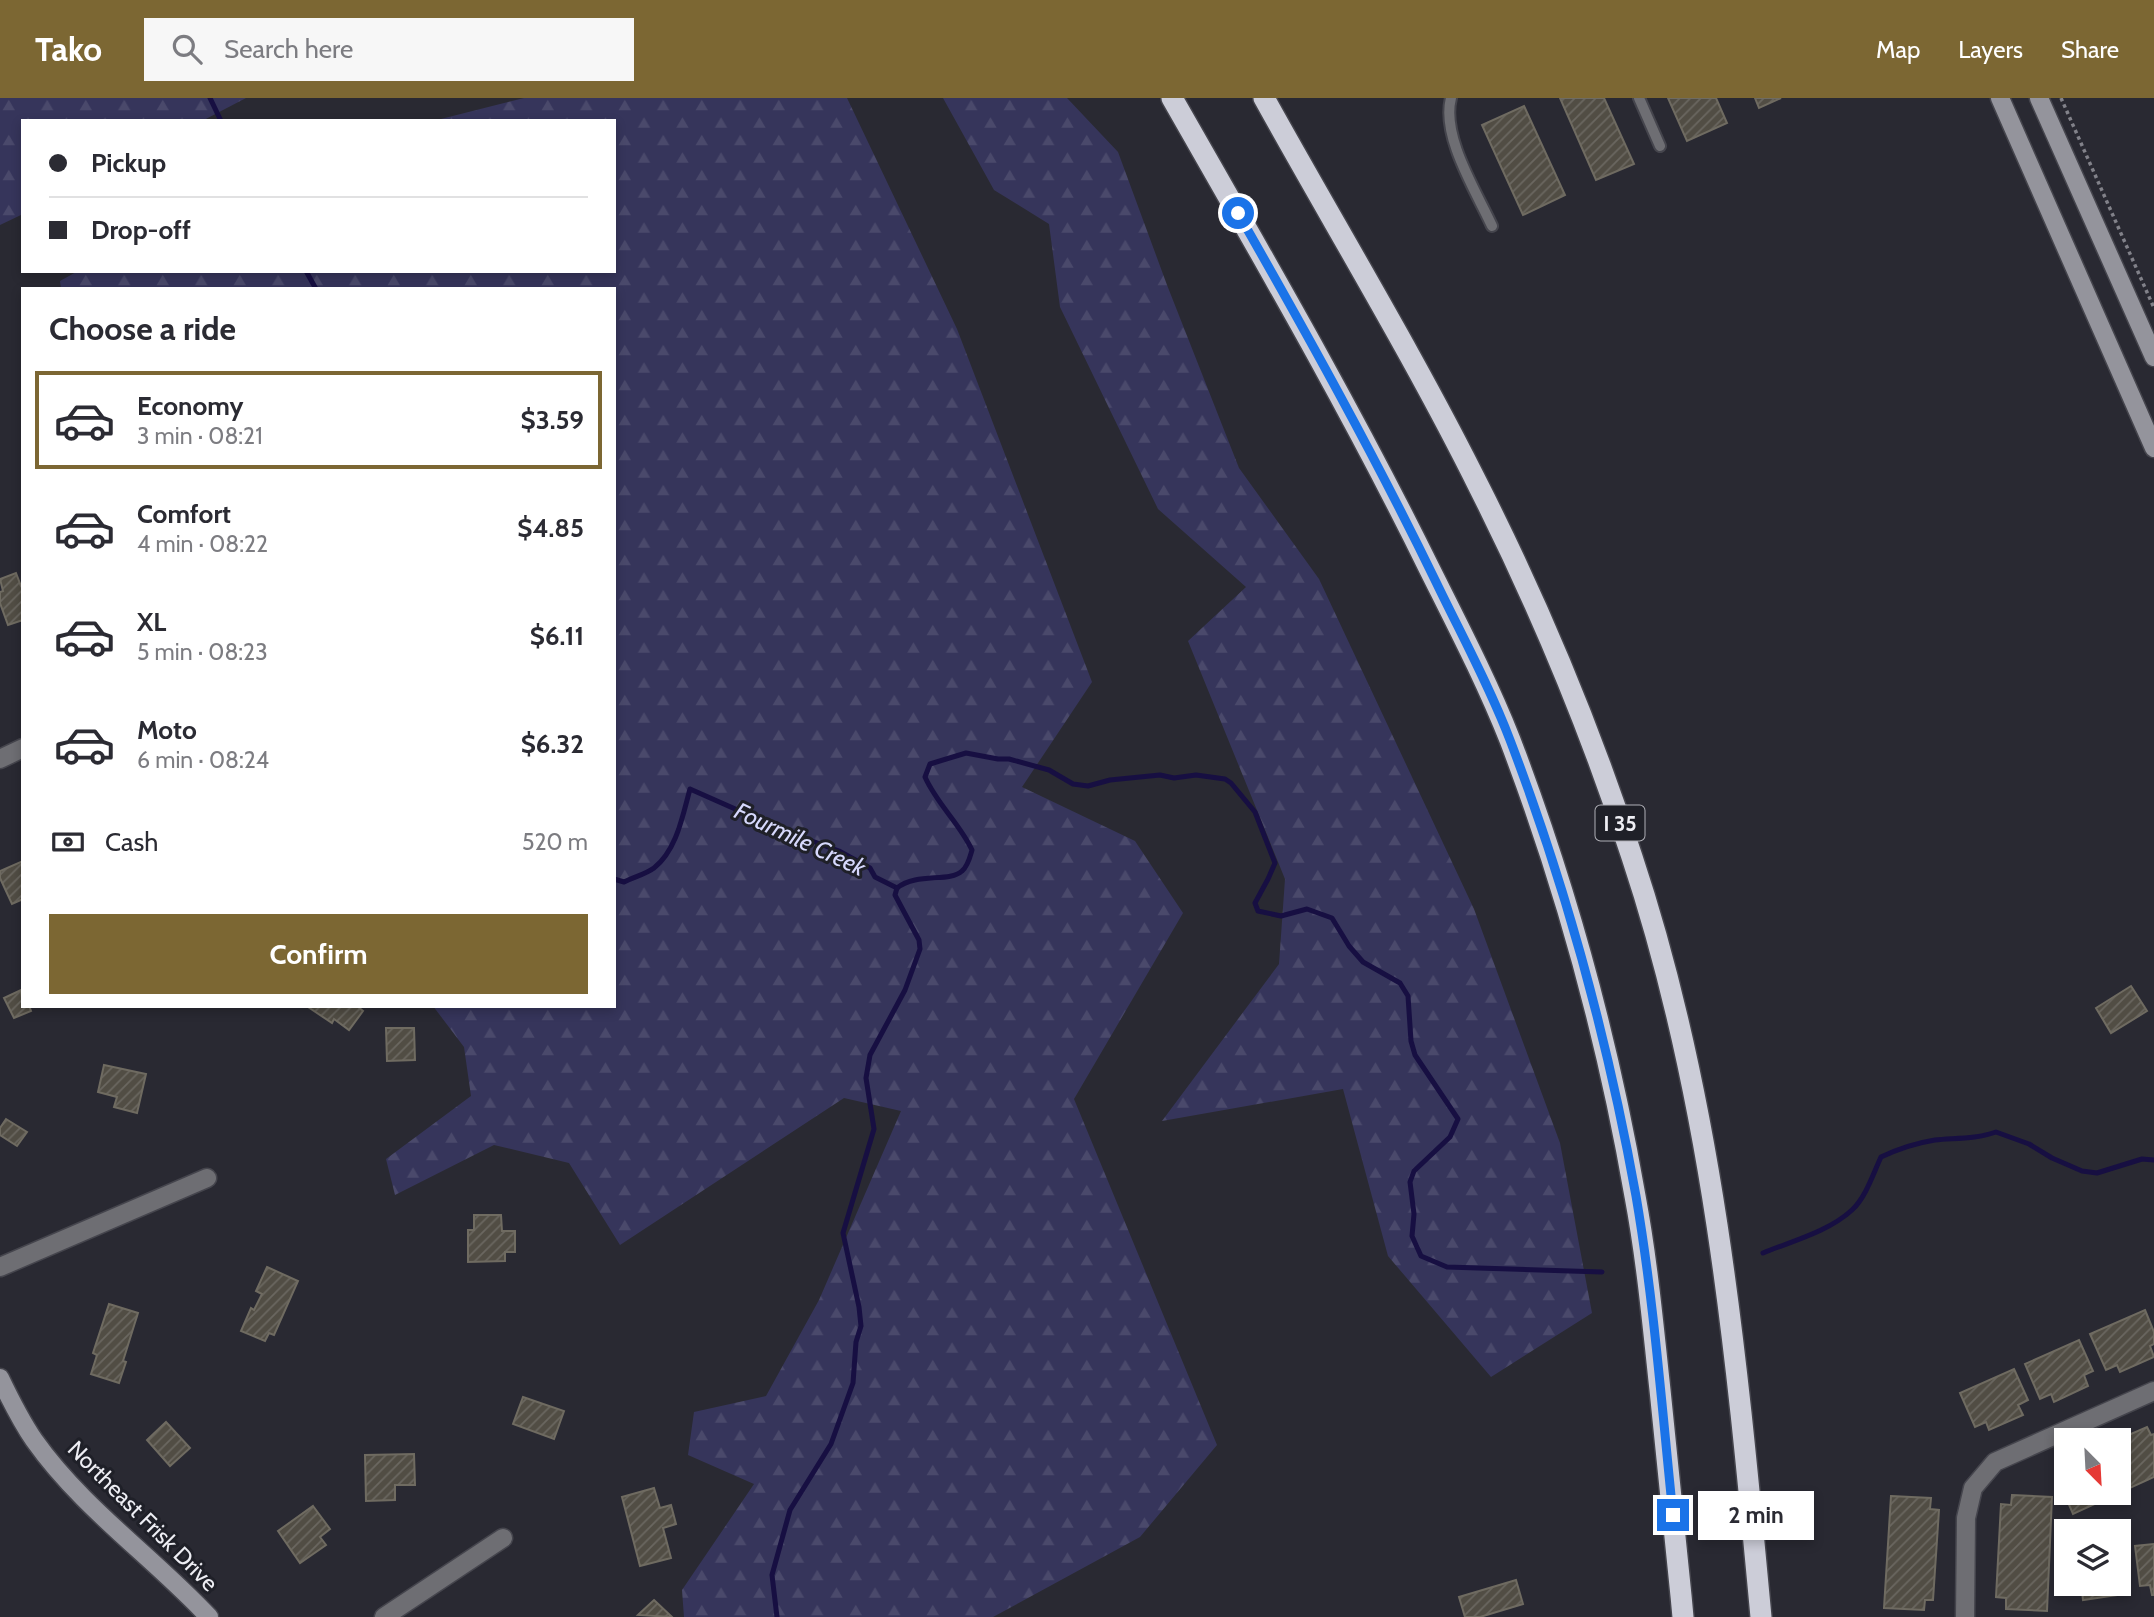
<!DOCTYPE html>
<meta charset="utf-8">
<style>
:root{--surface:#fff;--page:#f7f7f7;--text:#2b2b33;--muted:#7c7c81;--line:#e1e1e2;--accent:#7c6733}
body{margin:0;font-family:Cabin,sans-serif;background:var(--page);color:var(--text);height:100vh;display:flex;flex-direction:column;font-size:26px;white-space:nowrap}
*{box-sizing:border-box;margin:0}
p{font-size:23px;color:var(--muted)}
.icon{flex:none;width:38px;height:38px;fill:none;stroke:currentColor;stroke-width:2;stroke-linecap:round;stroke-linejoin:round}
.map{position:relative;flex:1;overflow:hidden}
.side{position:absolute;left:21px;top:189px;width:595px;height:721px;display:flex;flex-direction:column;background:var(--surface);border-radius:0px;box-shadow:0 4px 10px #0003}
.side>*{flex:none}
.top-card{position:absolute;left:21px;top:21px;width:595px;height:154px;border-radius:0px;box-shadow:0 4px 10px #0003;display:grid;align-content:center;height:154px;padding:0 28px;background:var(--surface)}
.needle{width:46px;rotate:156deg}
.buttons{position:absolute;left:2054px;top:1330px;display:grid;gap:14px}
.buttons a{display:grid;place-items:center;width:77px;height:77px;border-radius:0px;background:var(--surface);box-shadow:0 4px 10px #0003;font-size:35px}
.end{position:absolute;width:32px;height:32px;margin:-16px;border:9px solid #1a73e8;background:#fff;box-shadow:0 0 0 4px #fff}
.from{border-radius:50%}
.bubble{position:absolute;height:49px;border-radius:0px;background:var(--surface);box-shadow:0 4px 10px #0003;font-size:23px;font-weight:800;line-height:49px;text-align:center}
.top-card b{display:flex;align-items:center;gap:24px;height:66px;font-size:26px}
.top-card b+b{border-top:2px solid var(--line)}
.top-card i{width:18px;height:18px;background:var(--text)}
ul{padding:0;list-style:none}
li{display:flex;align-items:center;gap:21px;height:98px;margin:0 14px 10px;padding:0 14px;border:4px solid transparent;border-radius:0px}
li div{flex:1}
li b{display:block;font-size:26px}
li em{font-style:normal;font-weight:800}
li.selected{border-color:var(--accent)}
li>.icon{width:63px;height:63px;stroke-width:1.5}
h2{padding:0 28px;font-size:32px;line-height:84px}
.pay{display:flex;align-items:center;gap:18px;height:77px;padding:0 28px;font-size:26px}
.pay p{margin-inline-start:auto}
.cta{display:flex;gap:14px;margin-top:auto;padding:14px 28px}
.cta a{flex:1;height:80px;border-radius:0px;background:var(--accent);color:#fff;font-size:28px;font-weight:800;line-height:80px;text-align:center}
header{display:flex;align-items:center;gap:42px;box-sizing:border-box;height:98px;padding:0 35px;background:var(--accent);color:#fff}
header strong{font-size:33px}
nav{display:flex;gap:38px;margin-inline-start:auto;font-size:24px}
.search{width:490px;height:63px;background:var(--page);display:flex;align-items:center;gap:18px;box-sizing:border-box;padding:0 24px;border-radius:0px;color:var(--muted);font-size:26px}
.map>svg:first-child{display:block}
.forest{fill:url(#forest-firs)}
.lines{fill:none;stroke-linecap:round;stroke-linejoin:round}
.stream{stroke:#170f42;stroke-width:5}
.building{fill:url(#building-hatch);stroke:#6f6b61;stroke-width:2}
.lane-casing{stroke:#45454d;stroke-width:14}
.street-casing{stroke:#45454d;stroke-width:21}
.secondary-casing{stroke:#45454d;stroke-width:21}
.highway-casing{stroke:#45454d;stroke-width:24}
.path{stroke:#82828a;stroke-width:3.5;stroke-dasharray:3.5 3.5;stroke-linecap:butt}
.lane{stroke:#6e6e73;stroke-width:10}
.street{stroke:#6e6e73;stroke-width:18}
.secondary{stroke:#94949c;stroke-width:18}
.highway{stroke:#cccdd8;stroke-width:21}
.route{stroke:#1a73e8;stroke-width:9}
.labels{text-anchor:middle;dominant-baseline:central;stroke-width:6;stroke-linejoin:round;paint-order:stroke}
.shield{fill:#1f2028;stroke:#b0b0b7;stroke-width:2}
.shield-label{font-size:21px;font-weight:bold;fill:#eeeef4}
.street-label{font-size:23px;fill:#eeeef4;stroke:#1f2028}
.water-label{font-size:24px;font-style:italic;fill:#d7d9fd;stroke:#1f2028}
</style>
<header>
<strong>Tako</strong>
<div class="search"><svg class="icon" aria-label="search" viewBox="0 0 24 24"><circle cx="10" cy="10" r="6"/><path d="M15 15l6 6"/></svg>Search here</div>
<nav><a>Map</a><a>Layers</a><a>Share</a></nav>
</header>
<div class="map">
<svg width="2154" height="1519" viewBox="0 0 2154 1519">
<defs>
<pattern id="forest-firs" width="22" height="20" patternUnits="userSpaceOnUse" patternTransform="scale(1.75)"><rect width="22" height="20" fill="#36355b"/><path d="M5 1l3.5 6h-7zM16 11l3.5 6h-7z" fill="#4a496b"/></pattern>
<pattern id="building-hatch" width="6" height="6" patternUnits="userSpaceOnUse" patternTransform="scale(1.75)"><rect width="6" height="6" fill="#514d44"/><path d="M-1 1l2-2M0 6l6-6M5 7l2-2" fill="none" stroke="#6a6760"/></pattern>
</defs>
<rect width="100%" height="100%" fill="#292932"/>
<!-- forest -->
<g class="forest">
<path d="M0,0H246L202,23H23V116L0,127Z"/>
<path d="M524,0H847L957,231L1092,584L1022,689L1135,743L1183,815L1074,1001L1217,1347L1140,1439L993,1519H684L682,1492L754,1386L688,1357L694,1314L766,1298L819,1202L901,1013L844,1000L620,1147L569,1065L494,1047L395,1097L386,1061L471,998L464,949L433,908H614V191H61L60,183L78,173H614V23H433Z"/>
<path d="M943,0H1067L1118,54L1167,187L1239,370L1319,481L1474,811L1560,1045L1592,1215L1491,1279L1388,1158L1343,991L1162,1023L1279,866L1285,781L1188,543L1246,489L1158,411L1060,209L1049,126L994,92Z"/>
</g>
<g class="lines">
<!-- stream -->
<g class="stream">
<path d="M210,0L221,23"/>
<path d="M306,173L316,191"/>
<path d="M614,781L624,784C634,779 646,776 654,770C677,752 683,716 690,691L785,733L839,753L870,770L875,779L897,790"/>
<path d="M897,790C917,774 949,785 962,773C968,768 970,759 972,752C960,726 937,706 925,679L930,666L966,655L998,661H1009L1049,672L1073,686L1088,688L1110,682L1160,677L1174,680L1196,677L1225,681L1231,685L1255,714L1275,765L1268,781L1255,805L1258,813L1281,818L1307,811L1332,820L1349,848L1363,864L1400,885L1408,898L1411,943L1415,957L1458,1021L1450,1039L1414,1073L1410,1084L1414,1116L1412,1138L1421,1158L1447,1169L1602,1174"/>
<path d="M1763,1155C1792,1143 1828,1134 1852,1112C1866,1099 1873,1076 1881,1059C1898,1051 1916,1045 1935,1042C1955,1040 1977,1041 1996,1034L2029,1046L2052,1060L2082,1073L2097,1075L2142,1061L2154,1062"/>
<path d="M777,1519L772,1477L790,1412L831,1346L853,1285L856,1244L861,1228L859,1209L843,1135L874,1031L866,980L870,957L905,892L920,851L919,842L895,797L897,790"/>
</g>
</g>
<!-- building -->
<g class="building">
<path d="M1560,0H1604L1634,66L1596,82Z"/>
<path d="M1668,0H1716L1727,25L1687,43Z"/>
<path d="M1755,0H1781L1759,10Z"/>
<path d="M1524,8L1565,97L1523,117L1482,27Z"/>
<path d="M16,475L21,488L23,487V522L8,527L0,505V494L3,493L0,481Z"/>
<path d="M23,763V801L12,806L0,780V773Z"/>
<path d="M2131,888L2147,913L2111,935L2096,910Z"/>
<path d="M21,892L23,908H29L31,913L14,920L4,900Z"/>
<path d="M357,908L363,913L349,932L334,921L332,925L308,909Z"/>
<path d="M386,930H414L415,962L387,963Z"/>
<path d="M104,967L146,976L137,1015L114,1009L117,999L98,994Z"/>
<path d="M6,1021L27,1034L17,1048L0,1037V1030Z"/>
<path d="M474,1117H501L502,1133H515V1154H505V1163L468,1164V1132H474Z"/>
<path d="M267,1169L298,1183L274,1237L269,1235L265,1243L241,1233L251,1210L254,1212L262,1196L256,1193Z"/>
<path d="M109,1206L138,1215L123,1263L126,1264L119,1285L91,1276L97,1257L93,1255Z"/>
<path d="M2145,1212L2154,1234V1246L2150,1248L2154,1259L2120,1274L2117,1267L2106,1272L2090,1236Z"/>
<path d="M2079,1242L2093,1273L2084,1277L2088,1288L2054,1304L2051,1296L2040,1301L2025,1266Z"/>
<path d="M2014,1271L2028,1302L2018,1307L2023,1317L1989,1332L1986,1324L1975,1329L1960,1295Z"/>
<path d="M523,1299L564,1313L554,1341L513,1326Z"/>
<path d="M166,1324L190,1350L170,1368L147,1342Z"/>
<path d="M2147,1329L2151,1337L2154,1336V1379L2073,1416L2057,1379L2067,1375V1395H2119V1342H2117Z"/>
<path d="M414,1356L415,1387H395V1402L366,1403L365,1357Z"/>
<path d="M654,1390L660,1410L671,1407L676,1426L663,1430L671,1460L640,1468L622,1399Z"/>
<path d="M2012,1397L2052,1399L2047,1513L2006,1511V1500L1996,1499L2001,1406L2011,1407Z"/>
<path d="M1891,1398L1931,1400L1930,1411L1939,1412L1933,1502H1925L1924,1512L1884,1510Z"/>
<path d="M313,1408L330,1431L320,1439L326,1447L300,1465L278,1433Z"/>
<path d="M2154,1446V1497H2152L2150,1487L2140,1488L2135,1448Z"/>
<path d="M2125,1448L2129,1489L2117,1490L2118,1497L2083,1502L2082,1494L2072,1495L2071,1486H2119V1449Z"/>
<path d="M1516,1482L1523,1506L1480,1519H1465L1459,1499Z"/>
<path d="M654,1502L672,1519L638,1517Z"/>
</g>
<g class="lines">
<!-- lane casing -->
<g class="lane-casing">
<g id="lane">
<path d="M1451,0C1441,38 1476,93 1492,128"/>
<path d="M1639,0L1660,48"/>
</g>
</g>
<!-- street casing -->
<g class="street-casing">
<g id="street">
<path d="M0,661L23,650"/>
<path d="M0,1169L207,1080"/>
<path d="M384,1519L503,1440"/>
<path d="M1965,1519L1966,1420L1973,1390L1995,1364L2154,1293"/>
</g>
</g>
<!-- secondary casing -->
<g class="secondary-casing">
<g id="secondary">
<path d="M2000,0L2154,350"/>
<path d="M2039,0L2154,259"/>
<path d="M0,1280C10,1301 21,1323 34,1342C82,1410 153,1459 209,1519"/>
</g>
</g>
<!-- highway casing -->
<g class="highway-casing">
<g id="highway">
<path d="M1172,0C1261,156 1351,311 1430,472C1458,528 1487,584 1510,642C1566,789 1608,943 1635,1098C1647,1162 1653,1227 1660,1292C1668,1367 1676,1443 1683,1519"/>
<path d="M1264,0C1336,130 1414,258 1480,391C1540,510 1591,633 1632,759C1714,1005 1737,1263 1761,1519"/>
</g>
</g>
<!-- path -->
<path class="path" d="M2061,0L2154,210"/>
<!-- lane -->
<use href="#lane" class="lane"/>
<!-- street -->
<use href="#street" class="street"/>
<!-- secondary -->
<use href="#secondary" class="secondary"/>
<!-- highway -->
<use href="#highway" class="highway"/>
</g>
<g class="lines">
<!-- route -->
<path class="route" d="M1238,115C1307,236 1375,358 1436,484C1461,536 1489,587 1510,642C1566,789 1608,943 1636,1098C1654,1203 1662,1311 1673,1417"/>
</g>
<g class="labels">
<!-- shield labels -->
<rect class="shield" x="1595.5" y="707.5" width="49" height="35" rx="5"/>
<g class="shield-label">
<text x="1620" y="725">I 35</text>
</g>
<!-- street labels -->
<g class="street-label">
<text transform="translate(143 1418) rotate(45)">Northeast Frisk Drive</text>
</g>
<!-- water labels -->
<g class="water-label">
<text transform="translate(800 741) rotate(25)">Fourmile Creek</text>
</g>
</g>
</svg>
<div class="buttons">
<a><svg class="needle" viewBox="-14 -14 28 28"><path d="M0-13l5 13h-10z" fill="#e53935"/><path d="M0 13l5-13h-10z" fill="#7c7c81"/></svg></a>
<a><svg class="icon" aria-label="layers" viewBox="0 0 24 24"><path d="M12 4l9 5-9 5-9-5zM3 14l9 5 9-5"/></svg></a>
</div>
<i class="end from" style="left:1238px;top:115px"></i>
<i class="end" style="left:1673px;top:1417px"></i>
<div class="bubble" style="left:1698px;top:1393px;width:116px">2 min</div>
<div class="top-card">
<b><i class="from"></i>Pickup</b>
<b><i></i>Drop-off</b>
</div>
<section class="side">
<h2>Choose a ride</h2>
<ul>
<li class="selected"><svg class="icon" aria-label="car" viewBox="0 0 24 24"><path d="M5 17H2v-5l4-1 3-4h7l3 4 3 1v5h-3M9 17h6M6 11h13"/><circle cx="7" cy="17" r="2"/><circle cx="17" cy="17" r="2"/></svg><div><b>Economy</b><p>3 min · 08:21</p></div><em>$3.59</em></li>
<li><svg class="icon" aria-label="car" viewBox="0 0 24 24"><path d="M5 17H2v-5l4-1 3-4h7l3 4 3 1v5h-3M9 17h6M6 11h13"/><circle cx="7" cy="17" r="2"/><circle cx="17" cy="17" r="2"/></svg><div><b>Comfort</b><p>4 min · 08:22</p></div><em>$4.85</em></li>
<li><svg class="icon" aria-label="car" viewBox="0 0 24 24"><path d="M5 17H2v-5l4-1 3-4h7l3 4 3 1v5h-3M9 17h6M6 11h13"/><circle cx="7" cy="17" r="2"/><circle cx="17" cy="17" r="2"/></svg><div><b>XL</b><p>5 min · 08:23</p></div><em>$6.11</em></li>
<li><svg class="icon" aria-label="car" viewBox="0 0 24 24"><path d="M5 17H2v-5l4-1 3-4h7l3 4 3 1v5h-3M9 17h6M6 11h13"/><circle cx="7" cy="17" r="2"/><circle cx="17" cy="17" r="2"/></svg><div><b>Moto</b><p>6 min · 08:24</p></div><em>$6.32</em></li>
</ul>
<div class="pay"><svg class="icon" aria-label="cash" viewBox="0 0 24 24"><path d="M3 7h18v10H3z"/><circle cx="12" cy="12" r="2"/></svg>Cash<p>520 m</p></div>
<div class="cta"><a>Confirm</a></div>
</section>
</div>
